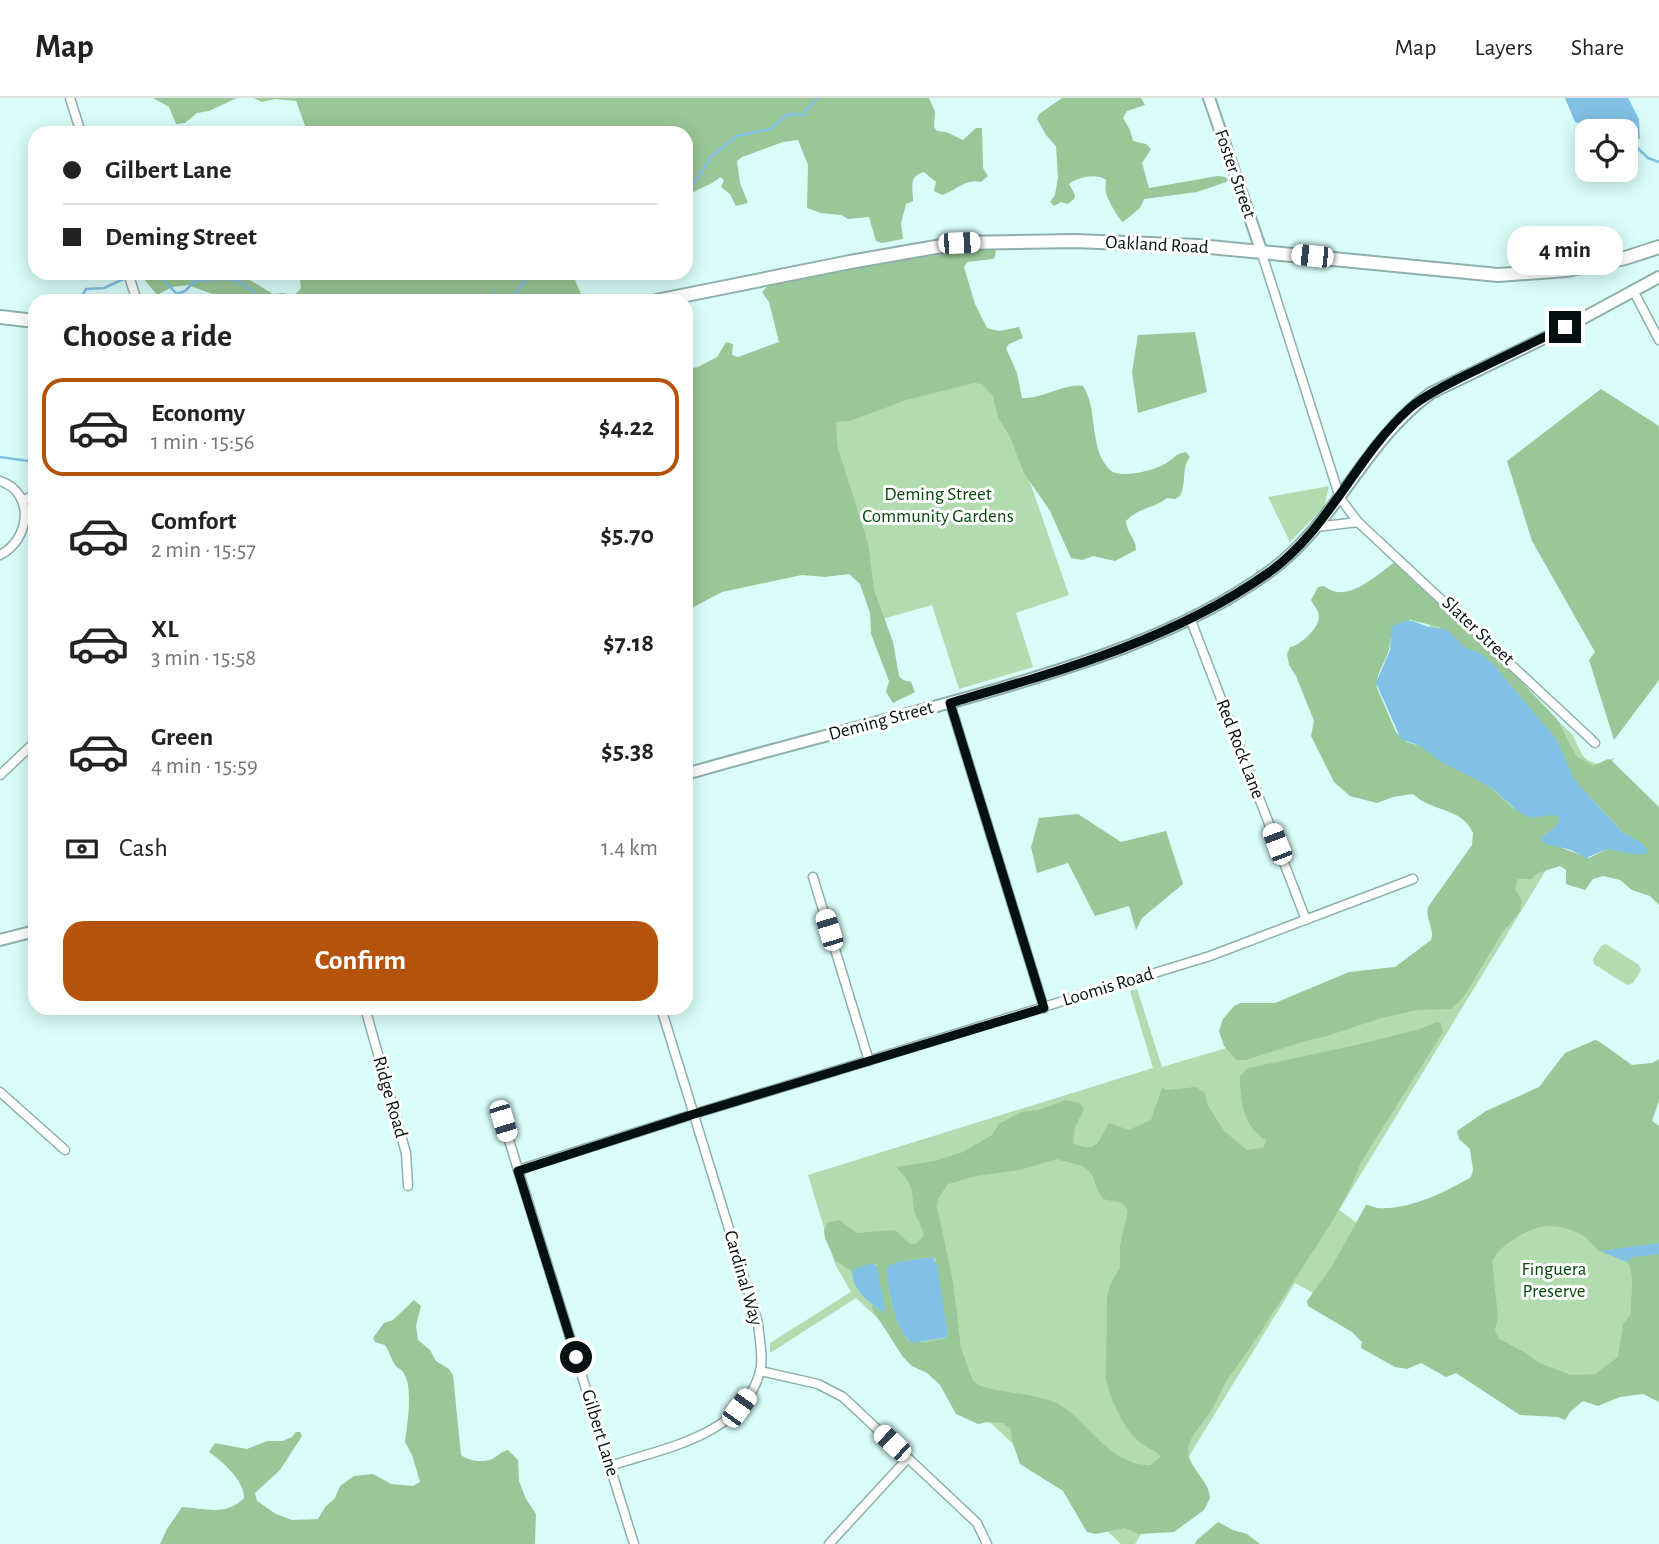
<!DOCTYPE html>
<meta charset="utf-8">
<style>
:root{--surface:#fff;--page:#f2f2f2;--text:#222;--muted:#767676;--line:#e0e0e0;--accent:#b45309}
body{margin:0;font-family:"Alegreya Sans",sans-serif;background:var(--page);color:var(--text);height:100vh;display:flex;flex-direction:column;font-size:26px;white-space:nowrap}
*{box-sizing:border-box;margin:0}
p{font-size:23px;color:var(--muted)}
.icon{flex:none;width:38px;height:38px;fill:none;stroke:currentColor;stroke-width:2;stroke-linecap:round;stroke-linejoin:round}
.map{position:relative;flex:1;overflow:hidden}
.details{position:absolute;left:28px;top:196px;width:665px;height:721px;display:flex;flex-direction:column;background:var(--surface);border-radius:21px;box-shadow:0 4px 18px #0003}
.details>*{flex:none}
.banner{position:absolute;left:28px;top:28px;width:665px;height:154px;border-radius:21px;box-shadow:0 4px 18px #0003;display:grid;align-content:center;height:154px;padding:0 35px;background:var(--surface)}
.fabs{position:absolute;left:1575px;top:21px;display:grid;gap:14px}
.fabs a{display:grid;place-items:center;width:63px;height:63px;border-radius:14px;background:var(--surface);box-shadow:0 4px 18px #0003;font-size:35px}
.end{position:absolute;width:32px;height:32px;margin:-16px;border:9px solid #051110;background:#fff;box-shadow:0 0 0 4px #fff}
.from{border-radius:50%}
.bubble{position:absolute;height:49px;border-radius:21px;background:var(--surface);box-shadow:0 4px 18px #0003;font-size:23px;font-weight:700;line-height:49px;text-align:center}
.car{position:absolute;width:21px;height:42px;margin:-21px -10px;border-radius:9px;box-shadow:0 0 5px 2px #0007;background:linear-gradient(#fff 24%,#345 0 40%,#fff 0 76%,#345 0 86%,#fff 0)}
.banner b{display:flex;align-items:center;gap:24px;height:66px;font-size:26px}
.banner b+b{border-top:2px solid var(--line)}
.banner i{width:18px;height:18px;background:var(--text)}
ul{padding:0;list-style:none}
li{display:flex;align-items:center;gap:21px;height:98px;margin:0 14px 10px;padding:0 21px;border:4px solid transparent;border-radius:21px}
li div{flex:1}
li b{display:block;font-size:26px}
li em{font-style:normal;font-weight:700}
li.selected{border-color:var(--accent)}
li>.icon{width:63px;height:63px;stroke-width:1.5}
h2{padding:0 35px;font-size:32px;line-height:84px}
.pay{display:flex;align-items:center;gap:18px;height:77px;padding:0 35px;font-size:26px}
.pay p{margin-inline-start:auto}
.cta{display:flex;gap:14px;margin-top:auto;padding:14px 35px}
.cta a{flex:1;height:80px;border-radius:21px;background:var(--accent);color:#fff;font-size:28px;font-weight:700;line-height:80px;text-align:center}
header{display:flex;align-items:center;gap:42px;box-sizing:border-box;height:98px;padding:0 35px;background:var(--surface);border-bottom:2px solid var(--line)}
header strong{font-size:33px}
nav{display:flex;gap:38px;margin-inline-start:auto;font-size:24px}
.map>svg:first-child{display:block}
.green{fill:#b2dbaf}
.forest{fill:#99c797;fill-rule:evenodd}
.water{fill:#81c1e5}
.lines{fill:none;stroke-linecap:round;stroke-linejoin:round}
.stream{stroke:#81c1e5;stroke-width:2.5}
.street-casing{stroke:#8eb0ac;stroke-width:11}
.secondary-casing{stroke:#8eb0ac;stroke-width:14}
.primary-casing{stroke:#8eb0ac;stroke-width:16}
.street{stroke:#fff;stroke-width:8}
.secondary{stroke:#fff;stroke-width:10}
.primary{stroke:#fff;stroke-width:12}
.route{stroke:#051110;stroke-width:9}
.labels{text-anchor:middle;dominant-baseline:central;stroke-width:6;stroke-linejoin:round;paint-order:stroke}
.street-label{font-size:19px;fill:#051110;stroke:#fff}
.park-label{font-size:19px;fill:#044909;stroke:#fff}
</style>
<header>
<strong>Map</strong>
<nav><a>Map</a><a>Layers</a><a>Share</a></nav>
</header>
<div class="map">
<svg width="1659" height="1446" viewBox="0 0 1659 1446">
<rect width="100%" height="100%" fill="#d9fdf9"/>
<!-- green -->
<g class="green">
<path d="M952,159L1069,497L1016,515L1033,569L959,591L932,507L875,523L769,194Z"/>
<path d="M1329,388L1324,409L1290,444L1268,399Z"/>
<path d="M1413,487L1572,636C1581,651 1580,665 1602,666L1615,659L1339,1112L1370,1134L1638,1000L1659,1033V1278L1608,1288L1393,1239L1295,1185L1135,1446H1121L856,1200L770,1255V1245L851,1194L835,1166L808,1077L1153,970L1130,893L1137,891L1162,969L1417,894L1509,725Z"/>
<path d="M1606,846L1639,867L1641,872L1633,885L1627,887L1594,866L1593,861L1601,848Z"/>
</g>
<!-- forest -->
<g class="forest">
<path d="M153,0H237L209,13L197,15L185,25L176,26L169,9Z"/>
<path d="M254,0H929L935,14L934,29L937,33L946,34L963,42L976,30H982L983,70L988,78L981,84C964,80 955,94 942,97L934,93L936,84L924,74C908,78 913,90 913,103L906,106L901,125L903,141L882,145L876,143L869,119L848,121L841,117L821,115L807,110L808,67L798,42L783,44L742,59L737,63L740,85L748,105L736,108L730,96L721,89L724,82L720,79C710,90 691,89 686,105V35H301L306,30L296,3L275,1L262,4Z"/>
<path d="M1062,0H1141L1145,7L1127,13L1123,20L1130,32L1133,43L1146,46L1151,51L1142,65L1149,90L1218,78L1225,79L1229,83L1197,94L1144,101L1140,110L1123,124C1119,122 1106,99 1106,94C1105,90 1106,86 1106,82C1097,75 1078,79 1069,86L1075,97L1074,101L1068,106L1061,104L1054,108L1050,104L1055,97L1058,79L1056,48L1046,37L1037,21L1039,16Z"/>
<path d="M957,148L990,150L996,153L995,159L993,161L967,164L964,169L975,206L987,230L999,233L1019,229L1023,240L1009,246L1006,250L1017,275L1022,300C1041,301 1068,284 1083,288C1099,313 1088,350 1110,372C1119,381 1152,373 1163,367C1172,363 1175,355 1186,354L1190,359C1181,370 1187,385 1180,398L1175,401L1167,400C1153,411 1139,409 1126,423C1126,434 1136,440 1136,452L1115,463L1093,458L1082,462L1071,460L1050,413L1024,375L1010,339L998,319L993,298L982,286L974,285L906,302L850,323L836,324L837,347L868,445L874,492L893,544L899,578L903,582L911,584L915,594L893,605L886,594L889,583L871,536L870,515L860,486L849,476L825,479L802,477L722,494L686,513V271L698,269L717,259L726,244L733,246L732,257L738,259L779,244L769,204L762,194L769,187Z"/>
<path d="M139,175L230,177L248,181L273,196L284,195L294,198L301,190L300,183L306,175H572L584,203H252L229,202L188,187L172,189L157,197Z"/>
<path d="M1195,234L1207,294L1138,315L1132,274L1138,237Z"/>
<path d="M1601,291L1659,328V582L1614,642L1589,562L1595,554L1532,443L1507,363Z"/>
<path d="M1395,464L1413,483L1490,551L1557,621L1576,658L1593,668L1608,661L1611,662L1659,709V807L1650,798L1632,792L1620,782L1603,778L1593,781L1585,792L1566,786V772L1560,768L1538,775L1531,781H1518L1515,791L1522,803L1520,813L1502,835L1463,900L1451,911L1417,912L1381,920L1327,938L1309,942L1245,962H1236L1224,948L1219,933L1223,921L1234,908L1241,905H1275L1349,874L1395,869L1431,842C1435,831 1425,821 1428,809L1472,747L1473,735C1462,709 1431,714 1413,696L1393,699L1377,705L1350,698L1334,684L1311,638L1314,623L1296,578L1289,567L1287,556L1290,549C1301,547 1318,531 1319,519C1319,512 1314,508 1311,502L1318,489L1324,488C1347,507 1376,477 1395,464ZM1410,522L1440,529L1467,551L1480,555L1493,566L1557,642L1572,678L1579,687L1622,734L1634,741L1631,755L1607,751L1589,760L1554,747L1542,738L1553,731L1559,723L1557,718L1551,717L1534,720L1512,710L1492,690L1420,648L1407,644L1396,634L1377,590C1375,572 1391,560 1390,541Z"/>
<path d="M1078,716L1121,744L1166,733L1183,786L1142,820L1136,832L1129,808L1095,818L1068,765L1037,775L1031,749L1039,720Z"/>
<path d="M1437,924L1441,925L1443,934L1361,1064C1346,1105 1322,1140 1298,1176C1275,1212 1252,1248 1227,1282C1221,1291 1218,1302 1212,1311C1206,1322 1188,1339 1188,1352C1189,1372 1209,1381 1210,1400L1204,1412L1174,1434L1138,1436L1125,1430L1096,1436L1087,1434L1063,1393L1020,1366L1012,1343L1011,1331L1003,1325L988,1324L978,1326L956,1316L940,1287L927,1275L912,1268L903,1259L872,1211V1207L886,1216L876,1166L857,1170L852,1174L835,1162L825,1140L824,1132L827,1125L839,1122L857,1135L895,1132L910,1146H916L924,1138C923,1128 915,1119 914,1111C911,1087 914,1088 896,1069L935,1063L963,1054L992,1037L999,1026L1021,1014L1038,1012L1066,1002L1080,1005L1084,1011L1075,1029L1073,1045C1098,1057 1098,1043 1109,1025L1129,1032L1151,1022L1162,990L1167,992L1196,989L1205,995L1207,1006L1224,1033L1247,1052L1263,1050L1266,1042C1243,1029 1240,1002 1240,978L1249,970L1365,945L1420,931ZM1057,1061C1070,1066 1087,1065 1093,1079C1096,1087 1097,1094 1103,1101L1122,1105L1128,1112L1120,1148V1170L1111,1185L1107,1198L1106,1281C1111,1302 1124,1333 1142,1346C1149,1351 1156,1352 1161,1359L1150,1367C1114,1369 1088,1326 1062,1308C1041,1295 1001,1296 978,1287L973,1283L961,1250L953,1184L937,1108L939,1099L948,1086L976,1078L1020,1072ZM929,1159L935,1160L937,1166L943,1217L948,1233L947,1240L925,1244H909C893,1224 888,1194 887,1169L897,1164Z"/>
<path d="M1595,942L1600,944L1632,967L1652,965L1659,961V1003L1652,1023L1659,1028V1145L1600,1153C1593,1149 1590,1142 1584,1138C1562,1126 1542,1124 1521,1137C1509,1144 1499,1150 1492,1163L1498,1218L1495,1233L1499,1241L1526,1255L1539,1265L1571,1277L1595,1276L1618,1259L1623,1226L1631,1216C1630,1201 1636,1177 1627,1164L1633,1159L1659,1156V1304L1643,1296L1620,1299L1598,1308L1583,1303L1570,1314L1565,1322L1558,1319L1520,1317L1456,1275L1446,1279L1421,1265L1407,1271L1395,1269L1361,1250L1362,1244L1352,1234L1308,1208L1307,1203L1332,1168L1366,1107C1370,1107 1373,1109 1377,1110C1407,1113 1446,1094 1471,1079L1473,1072L1470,1051L1459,1041L1457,1033L1486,1013L1539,989L1565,955Z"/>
<path d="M414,1202L421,1208L416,1228L418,1242L430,1252L436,1263L449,1271L453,1277L461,1357C468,1363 483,1365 492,1361C498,1358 500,1354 508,1352L518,1362L519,1383L526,1401L536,1416L535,1446H160L167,1431L182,1409C205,1410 225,1419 244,1400C245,1383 222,1363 209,1354L215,1345L247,1351L267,1343H283L292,1339L296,1334H300L302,1338L280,1372L255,1395L257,1403L276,1416L292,1422L318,1421L325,1409L335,1400L340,1388L354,1378L373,1376L391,1386L413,1388L420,1384L412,1357L405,1344C407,1328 414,1289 403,1274C401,1271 397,1270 395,1267C391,1261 389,1253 385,1247L375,1244L373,1240L384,1225L393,1222Z"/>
<path d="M1218,1424L1233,1432L1247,1436L1260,1446H1195L1197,1442Z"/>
</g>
<!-- water -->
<g class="water">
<path d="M1565,0H1628L1639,21L1640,41L1626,40V33H1601L1575,24Z"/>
<path d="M1405,523H1413L1429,529L1446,531L1467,551L1480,555L1493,566L1557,642L1572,677L1579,687L1622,734L1642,745L1649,754L1639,757L1607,751L1586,760L1571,752L1546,746L1540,740L1553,731L1559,723L1557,718L1551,717L1534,720L1521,716L1492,690L1440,663L1420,648L1401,641L1376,585L1390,552L1391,529Z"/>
<path d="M1659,1145V1156L1633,1159L1627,1164L1600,1153Z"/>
<path d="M932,1159L937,1166L948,1239L912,1245C895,1234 887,1189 887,1169L897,1164Z"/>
<path d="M872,1165L877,1169L886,1216C871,1206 853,1194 852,1174L857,1170Z"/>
</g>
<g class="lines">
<!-- stream -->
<g class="stream">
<path d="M1626,39L1648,60L1659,64"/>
<path d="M686,92L693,87L713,57L737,38L770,31L788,16L803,17L817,0"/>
<path d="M157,175L177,196L185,193L195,183C211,182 231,177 245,187C253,193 257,199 268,203"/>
<path d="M79,203L86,191L104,190L126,180"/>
<path d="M273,203H284"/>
<path d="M484,203L494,195L498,203"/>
<path d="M515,203L514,196L533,175"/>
<path d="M0,359L35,364"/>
</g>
<!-- street casing -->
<g class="street-casing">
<g id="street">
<path d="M70,0L81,35"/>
<path d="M1261,153L1340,400L1358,424L1595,645"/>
<path d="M128,175L137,203"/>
<path d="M1634,194L1659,242"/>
<path d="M0,383C36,395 30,442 0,457"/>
<path d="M23,403L35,396"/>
<path d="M1316,429L1358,424"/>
<path d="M1190,520L1306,822"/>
<path d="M950,605L1044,910"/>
<path d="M0,677L35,644"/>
<path d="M813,779L869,963"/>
<path d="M365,910L406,1055L408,1088"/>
<path d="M0,994L65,1052"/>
<path d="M503,1023L634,1446"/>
<path d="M518,1072L694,1016L1210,858L1413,781"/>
<path d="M760,1273L818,1286L843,1299L977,1425L987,1446"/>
<path d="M610,1368C664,1350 742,1338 760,1274C764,1259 759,1240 758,1225L661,910"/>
<path d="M829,1446L908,1360"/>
</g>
</g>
<!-- secondary casing -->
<g class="secondary-casing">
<g id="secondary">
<path d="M1209,0L1261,152"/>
<path d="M686,676C783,648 881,624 977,597C1077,568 1183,536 1269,474C1336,426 1363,344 1431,295L1563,231L1659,179"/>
<path d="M0,842L35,833"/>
</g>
</g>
<!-- primary casing -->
<g class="primary-casing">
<g id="primary">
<path d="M656,203L850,164L959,145L1075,143L1199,148L1498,177L1567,172L1625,160L1659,149"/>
<path d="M0,219L35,223"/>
</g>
</g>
<!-- street -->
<use href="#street" class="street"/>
<!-- secondary -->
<use href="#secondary" class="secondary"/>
<!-- primary -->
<use href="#primary" class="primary"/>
</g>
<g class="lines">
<!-- route -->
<path class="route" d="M576,1259L518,1073L694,1016L1044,910L950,605C1060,573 1173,542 1268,475C1329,432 1355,359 1410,310C1425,297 1443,289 1460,280C1495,263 1530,246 1565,229"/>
</g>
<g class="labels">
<!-- street labels -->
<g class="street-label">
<text transform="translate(1235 76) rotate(71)">Foster Street</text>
<text transform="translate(1157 147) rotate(3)">Oakland Road</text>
<text transform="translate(1478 533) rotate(43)">Slater Street</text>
<text transform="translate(881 623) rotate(-15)">Deming Street</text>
<text transform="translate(1240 651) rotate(69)">Red Rock Lane</text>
<text transform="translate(1108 889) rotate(-17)">Loomis Road</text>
<text transform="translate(390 999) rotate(74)">Ridge Road</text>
<text transform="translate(743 1180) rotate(74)">Cardinal Way</text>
<text transform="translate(600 1335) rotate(73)">Gilbert Lane</text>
</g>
<!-- park labels -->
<g class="park-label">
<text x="938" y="396">Deming Street<tspan x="938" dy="22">Community Gardens</tspan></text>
<text x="1554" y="1171">Finguera<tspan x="1554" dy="22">Preserve</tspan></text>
</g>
</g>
</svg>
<div class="fabs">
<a><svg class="icon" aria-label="locate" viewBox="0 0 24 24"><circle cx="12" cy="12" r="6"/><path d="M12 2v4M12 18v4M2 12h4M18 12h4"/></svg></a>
</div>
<i class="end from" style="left:576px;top:1259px"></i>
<i class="end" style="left:1565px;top:229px"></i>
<div class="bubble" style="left:1507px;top:128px;width:116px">4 min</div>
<i class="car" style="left:959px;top:145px;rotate:88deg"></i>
<i class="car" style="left:1312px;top:158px;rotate:276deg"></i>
<i class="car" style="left:1277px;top:746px;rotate:339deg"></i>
<i class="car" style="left:829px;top:832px;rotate:343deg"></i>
<i class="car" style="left:503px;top:1023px;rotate:163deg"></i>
<i class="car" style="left:739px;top:1310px;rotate:36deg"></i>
<i class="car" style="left:892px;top:1345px;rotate:313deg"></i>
<div class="banner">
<b><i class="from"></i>Gilbert Lane</b>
<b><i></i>Deming Street</b>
</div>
<section class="details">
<h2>Choose a ride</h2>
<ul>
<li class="selected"><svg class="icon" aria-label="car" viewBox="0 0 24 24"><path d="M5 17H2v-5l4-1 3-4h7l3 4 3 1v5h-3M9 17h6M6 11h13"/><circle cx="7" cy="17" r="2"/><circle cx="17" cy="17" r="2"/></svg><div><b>Economy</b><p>1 min · 15:56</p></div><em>$4.22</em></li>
<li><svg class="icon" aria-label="car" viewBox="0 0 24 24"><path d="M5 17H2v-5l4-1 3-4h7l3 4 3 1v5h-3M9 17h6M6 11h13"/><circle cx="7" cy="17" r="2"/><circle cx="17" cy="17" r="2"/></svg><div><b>Comfort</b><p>2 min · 15:57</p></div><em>$5.70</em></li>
<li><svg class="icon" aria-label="car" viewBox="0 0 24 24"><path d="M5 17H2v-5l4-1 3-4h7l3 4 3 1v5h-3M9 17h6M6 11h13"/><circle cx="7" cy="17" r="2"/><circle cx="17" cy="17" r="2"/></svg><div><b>XL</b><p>3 min · 15:58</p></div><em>$7.18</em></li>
<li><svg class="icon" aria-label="car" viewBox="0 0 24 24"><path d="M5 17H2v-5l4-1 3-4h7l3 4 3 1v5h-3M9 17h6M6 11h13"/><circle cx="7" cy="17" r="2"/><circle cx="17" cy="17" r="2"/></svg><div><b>Green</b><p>4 min · 15:59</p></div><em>$5.38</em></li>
</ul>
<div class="pay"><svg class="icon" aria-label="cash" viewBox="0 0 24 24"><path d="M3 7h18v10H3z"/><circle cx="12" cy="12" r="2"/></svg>Cash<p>1.4 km</p></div>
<div class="cta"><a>Confirm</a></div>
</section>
</div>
